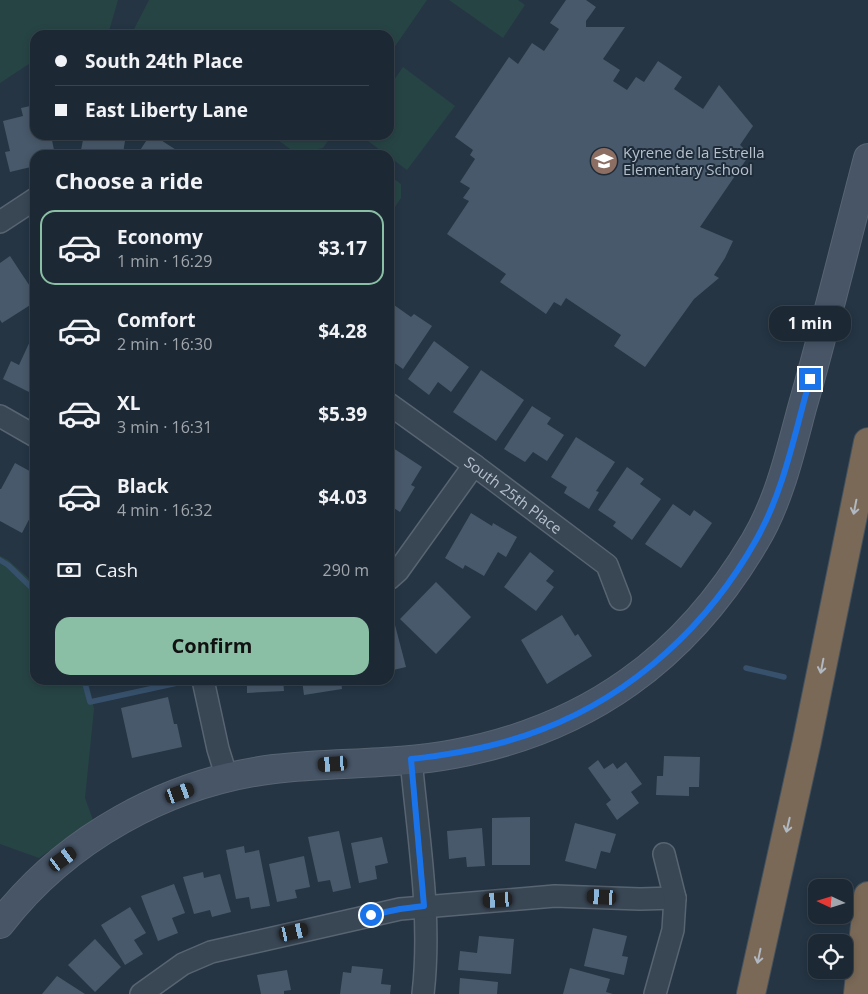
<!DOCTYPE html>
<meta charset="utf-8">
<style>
:root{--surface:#1c2833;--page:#25303b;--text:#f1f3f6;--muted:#a0a6ac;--line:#3a444e;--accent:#8abfa5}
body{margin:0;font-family:"Open Sans",sans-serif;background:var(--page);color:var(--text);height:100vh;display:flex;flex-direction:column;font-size:19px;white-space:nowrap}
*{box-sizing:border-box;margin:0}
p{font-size:16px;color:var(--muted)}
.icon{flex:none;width:28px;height:28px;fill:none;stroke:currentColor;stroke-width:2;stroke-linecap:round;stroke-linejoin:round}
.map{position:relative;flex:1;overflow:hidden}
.panel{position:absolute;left:30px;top:150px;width:364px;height:535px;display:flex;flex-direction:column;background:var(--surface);border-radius:15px;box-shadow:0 2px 8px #0003,0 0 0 1px var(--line)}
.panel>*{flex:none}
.guide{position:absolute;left:30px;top:30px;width:364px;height:110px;border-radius:15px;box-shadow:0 2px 8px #0003,0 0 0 1px var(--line);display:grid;align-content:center;height:110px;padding:0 25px;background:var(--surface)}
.needle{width:32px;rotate:274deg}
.tools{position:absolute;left:808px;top:879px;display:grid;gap:10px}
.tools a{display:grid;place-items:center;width:45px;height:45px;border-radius:10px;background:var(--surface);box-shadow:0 2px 8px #0003,0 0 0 1px var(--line);font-size:25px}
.end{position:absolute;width:22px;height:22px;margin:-11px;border:6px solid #1a73e8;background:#fff;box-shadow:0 0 0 2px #fff}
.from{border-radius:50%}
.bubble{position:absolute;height:35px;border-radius:15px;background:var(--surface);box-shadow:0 2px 8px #0003,0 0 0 1px var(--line);font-size:16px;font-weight:700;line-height:35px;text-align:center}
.car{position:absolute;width:15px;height:30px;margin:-15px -8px;border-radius:6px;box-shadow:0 0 4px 1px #0007;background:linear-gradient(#222 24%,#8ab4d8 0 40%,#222 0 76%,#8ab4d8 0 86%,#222 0)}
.guide b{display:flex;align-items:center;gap:18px;height:48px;font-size:19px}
.guide b+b{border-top:1px solid var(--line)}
.guide i{width:12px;height:12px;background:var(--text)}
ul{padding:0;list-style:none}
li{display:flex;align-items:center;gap:15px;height:75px;margin:0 10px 8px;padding:0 15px;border:2px solid transparent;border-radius:15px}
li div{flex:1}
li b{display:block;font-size:19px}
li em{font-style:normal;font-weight:700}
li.active{border-color:var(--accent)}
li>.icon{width:45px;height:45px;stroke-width:1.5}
h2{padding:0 25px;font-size:22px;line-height:60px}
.pay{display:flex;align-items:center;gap:12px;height:55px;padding:0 25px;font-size:19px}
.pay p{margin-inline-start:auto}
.action{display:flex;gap:10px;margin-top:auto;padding:10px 25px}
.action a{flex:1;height:58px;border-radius:15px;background:var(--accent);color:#111;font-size:20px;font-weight:700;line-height:58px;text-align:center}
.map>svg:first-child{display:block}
.green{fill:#274445}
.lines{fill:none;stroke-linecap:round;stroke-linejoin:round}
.stream{stroke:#37516c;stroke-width:5.5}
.building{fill:#48596b}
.street-casing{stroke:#586471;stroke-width:24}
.secondary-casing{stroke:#586471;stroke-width:30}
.highway-casing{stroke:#44515e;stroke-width:30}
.street{stroke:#394654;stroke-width:21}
.secondary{stroke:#475567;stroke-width:28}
.highway{stroke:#7a6956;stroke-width:28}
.oneway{stroke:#b1b8c1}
.route{stroke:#1a73e8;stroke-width:6}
.labels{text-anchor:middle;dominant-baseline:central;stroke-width:4;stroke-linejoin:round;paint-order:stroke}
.poi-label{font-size:15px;fill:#b7c1cd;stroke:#1e2b39;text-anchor:start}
.street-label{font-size:15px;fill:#b7c1cd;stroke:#1e2b39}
</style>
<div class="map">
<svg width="868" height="994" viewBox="0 0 868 994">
<rect width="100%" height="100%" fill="#253544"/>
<!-- green -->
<g class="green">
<path d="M0,0H118L109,31L105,35H35V60L0,83Z"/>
<path d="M149,0H427L389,55V35H131Z"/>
<path d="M449,0H518L525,5L503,38Z"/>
<path d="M403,67L455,106L407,170L360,135H389V87Z"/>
<path d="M271,135H332L323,148L297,154Z"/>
<path d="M389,175L401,184V198L389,216Z"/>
<path d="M0,556L8,560L35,584V680H88L94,709L85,798L93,820L39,858L0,844Z"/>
</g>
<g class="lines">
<!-- stream -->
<g class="stream">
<path d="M0,560L8,565L35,591"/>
<path d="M746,668L784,677"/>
<path d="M84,680L90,702L191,680"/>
</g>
</g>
<!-- building -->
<g class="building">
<path d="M566,0H586L596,7L586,21V27H625L603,59L620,70L613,81L627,90L636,77L644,82L658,61L682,77L674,89L703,109L719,85L753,126L740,145L750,154L700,227L733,241L725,258L714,275L719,278L694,299L645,367L614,346L621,335L566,298L561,306L554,302L546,314L500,282L506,274L447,234L469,201L463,198L470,188L460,182L475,159L470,155L473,150L455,137L509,57L518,64L532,43L544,51L559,29L550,23Z"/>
<path d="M35,105V135H51L55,155H35V166L10,172L5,152L10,151L3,121L23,116L21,108Z"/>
<path d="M84,135H126L123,153L113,152L112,155H80Z"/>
<path d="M150,135H153L184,155H137Z"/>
<path d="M10,256L35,294V302L2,323L0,320V263Z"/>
<path d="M394,305L411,317L414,314L432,326L403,369L389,359V312Z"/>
<path d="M31,339L35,341V395L3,379L11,361L19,365Z"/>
<path d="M434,341L469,367L451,392L438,382L429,395L408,379Z"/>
<path d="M481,370L524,400L496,441L453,412Z"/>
<path d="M532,406L551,418L547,424L564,435L547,461L533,452L525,462L504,449Z"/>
<path d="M576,437L615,462L596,491L599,492L589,509L564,493L567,487L551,477Z"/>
<path d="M389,441L392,443L390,446L422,467L411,485L415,487L400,512L389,505Z"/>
<path d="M15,463L35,474V483L32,488L35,490V508L22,533L0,521V489H1Z"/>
<path d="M627,467L644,479L640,484L661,499L632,540L613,526L616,522L598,510Z"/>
<path d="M673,504L690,516L694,510L712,523L681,568L645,544Z"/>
<path d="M471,513L492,526L493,523L517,537L506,557L498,552L484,576L465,565L463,569L445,558Z"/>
<path d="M530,552L554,571L546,581L554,587L536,611L504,587Z"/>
<path d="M436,582L471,617L436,654L400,619Z"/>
<path d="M562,615L575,636L578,634L592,656L547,684L521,640Z"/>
<path d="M395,625L406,667L389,671V627Z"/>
<path d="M247,680H283L284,691L247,693Z"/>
<path d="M302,680H341L342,689L304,695Z"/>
<path d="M168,697L174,724H177L182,747L132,758L121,708Z"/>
<path d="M664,756L700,757L699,787H689V796L656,795L657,776H663Z"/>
<path d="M598,760L604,769L613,763L617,769L626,762L642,784L631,792L639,803L617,820L606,804L611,800L588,768Z"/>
<path d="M530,817V865H492V818Z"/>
<path d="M575,823L616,834L610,853L601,851L596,869L565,861Z"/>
<path d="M482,828L485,866L467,867L466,857L449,859L447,831Z"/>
<path d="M339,831L351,888L333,892L330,880L318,882L308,837Z"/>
<path d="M382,837L388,863L375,866L377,879L359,883L351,843Z"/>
<path d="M244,846L245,853L259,850L270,906L251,909L249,897L236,899L226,850Z"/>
<path d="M304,856L310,887L295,890L297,898L277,902L269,864Z"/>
<path d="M203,872L204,878L220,874L231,912L212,917L210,910L194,914L183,877Z"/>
<path d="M174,884L185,913L172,918L178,933L158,941L141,896Z"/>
<path d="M130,907L146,933L134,940L143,954L125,965L101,925Z"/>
<path d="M593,928L627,936L622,956L628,957L624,975L584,966Z"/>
<path d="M479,936L514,939L511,974L458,970L460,951L477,953Z"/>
<path d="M95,939L121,967L95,992L68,965Z"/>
<path d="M352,966L383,969L381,984L391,985L390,994H340L343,972L351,973Z"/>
<path d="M570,968L610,979L606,992L613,994H563Z"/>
<path d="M287,970L291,990L284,991V994H261L257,975Z"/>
<path d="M57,976L85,994H42Z"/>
<path d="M460,978L498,982L497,994H459Z"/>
</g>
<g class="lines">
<!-- street casing -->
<g class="street-casing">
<g id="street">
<path d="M0,222L35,199"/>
<path id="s1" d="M389,404L474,465L607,565L620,599"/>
<path d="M0,416L35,436"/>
<path d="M389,579L398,571L474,465"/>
<path d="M203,680L218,749L227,778"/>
<path d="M411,759C418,837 432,916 423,994"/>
<path d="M141,994L183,964L211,952L400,909L555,896L640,899L675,898"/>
<path d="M655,994L673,930L675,898L664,854"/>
</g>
</g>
<!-- secondary casing -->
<g class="secondary-casing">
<path id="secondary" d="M0,924C65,839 168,782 274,769C334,762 395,765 454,754C588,729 686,658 755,541C779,501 790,453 802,408C826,325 846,241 868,158"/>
</g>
<!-- highway casing -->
<g class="highway-casing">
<g id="highway">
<path d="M751,994L807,741L868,442"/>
<path d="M858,994L868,896"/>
</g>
</g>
<!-- street -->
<use href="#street" class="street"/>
<!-- secondary -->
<use href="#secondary" class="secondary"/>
<!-- highway -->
<use href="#highway" class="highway"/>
</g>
<!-- one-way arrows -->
<defs><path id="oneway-shaft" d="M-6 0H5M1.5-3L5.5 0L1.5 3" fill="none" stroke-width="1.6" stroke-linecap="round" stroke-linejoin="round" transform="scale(1.25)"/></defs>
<g class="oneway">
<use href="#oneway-shaft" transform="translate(855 507) rotate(101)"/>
<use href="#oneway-shaft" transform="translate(822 666) rotate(101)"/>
<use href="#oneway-shaft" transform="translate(788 825) rotate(103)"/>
<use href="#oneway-shaft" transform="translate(759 956) rotate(102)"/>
</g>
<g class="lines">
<!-- route -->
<path class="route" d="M371,915L400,909L424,906L411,759C456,754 501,746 543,729C634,694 709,624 756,540C784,491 795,432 810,379"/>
</g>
<!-- icons -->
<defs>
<g id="school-disc" transform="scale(1.4375)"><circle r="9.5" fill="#8d6e63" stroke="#1e2b39"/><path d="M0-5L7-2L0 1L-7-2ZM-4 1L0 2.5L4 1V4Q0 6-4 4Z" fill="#fff"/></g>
</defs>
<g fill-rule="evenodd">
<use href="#school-disc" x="604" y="161"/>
</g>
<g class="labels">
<!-- poi labels -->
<g class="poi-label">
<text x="623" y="152">Kyrene de la Estrella<tspan x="623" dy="17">Elementary School</tspan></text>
</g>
<!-- street labels -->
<g class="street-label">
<text stroke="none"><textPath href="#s1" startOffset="154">South 25th Place</textPath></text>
</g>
</g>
</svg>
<div class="tools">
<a><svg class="needle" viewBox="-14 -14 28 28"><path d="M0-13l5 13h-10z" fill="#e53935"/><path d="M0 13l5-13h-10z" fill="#a0a6ac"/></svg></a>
<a><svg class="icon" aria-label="locate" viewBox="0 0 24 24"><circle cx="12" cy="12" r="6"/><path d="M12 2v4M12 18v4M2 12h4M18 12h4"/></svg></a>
</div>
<i class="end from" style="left:371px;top:915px"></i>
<i class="end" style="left:810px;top:379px"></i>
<div class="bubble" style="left:769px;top:306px;width:82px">1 min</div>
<i class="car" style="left:333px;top:764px;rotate:266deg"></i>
<i class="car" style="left:180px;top:793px;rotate:70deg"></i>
<i class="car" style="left:63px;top:859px;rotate:54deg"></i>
<i class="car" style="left:602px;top:897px;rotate:273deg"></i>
<i class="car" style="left:498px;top:900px;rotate:266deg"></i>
<i class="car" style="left:294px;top:932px;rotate:77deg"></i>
<div class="guide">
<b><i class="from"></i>South 24th Place</b>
<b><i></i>East Liberty Lane</b>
</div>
<section class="panel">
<h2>Choose a ride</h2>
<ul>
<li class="active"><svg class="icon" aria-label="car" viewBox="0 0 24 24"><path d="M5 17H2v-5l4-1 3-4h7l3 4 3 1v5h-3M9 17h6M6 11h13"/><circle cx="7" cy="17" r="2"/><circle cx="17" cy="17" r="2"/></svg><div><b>Economy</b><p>1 min · 16:29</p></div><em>$3.17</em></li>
<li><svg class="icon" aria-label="car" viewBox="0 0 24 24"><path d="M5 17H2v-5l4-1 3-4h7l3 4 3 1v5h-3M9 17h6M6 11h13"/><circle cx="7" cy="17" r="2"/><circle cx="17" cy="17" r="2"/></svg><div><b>Comfort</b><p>2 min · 16:30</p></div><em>$4.28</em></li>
<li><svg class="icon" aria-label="car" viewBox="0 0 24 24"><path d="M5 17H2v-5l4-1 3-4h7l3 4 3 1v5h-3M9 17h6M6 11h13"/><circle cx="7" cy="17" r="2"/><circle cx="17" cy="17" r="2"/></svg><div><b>XL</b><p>3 min · 16:31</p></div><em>$5.39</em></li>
<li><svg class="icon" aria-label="car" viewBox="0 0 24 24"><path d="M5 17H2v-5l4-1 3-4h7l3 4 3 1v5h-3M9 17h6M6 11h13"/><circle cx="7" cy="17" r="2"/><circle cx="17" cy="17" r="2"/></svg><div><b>Black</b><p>4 min · 16:32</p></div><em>$4.03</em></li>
</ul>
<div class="pay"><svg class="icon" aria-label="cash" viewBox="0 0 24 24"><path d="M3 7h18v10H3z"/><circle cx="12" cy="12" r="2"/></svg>Cash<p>290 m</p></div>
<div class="action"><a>Confirm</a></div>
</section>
</div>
